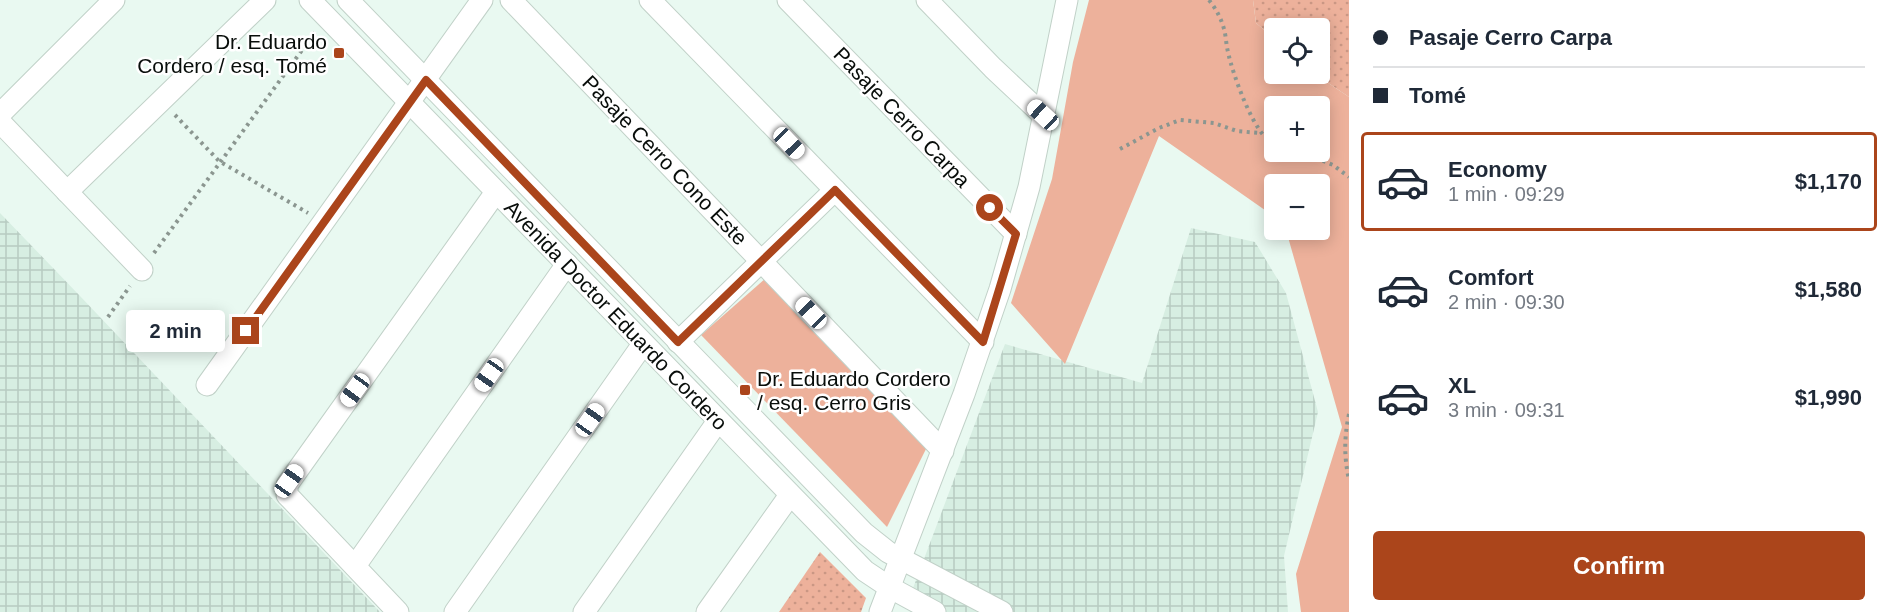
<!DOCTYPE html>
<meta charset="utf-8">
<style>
:root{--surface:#fff;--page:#f6f6f7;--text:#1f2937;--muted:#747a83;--line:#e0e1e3;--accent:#ab451b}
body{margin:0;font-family:Helvetica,sans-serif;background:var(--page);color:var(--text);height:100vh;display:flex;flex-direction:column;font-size:22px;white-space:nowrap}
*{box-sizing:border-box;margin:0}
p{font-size:20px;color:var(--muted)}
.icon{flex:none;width:33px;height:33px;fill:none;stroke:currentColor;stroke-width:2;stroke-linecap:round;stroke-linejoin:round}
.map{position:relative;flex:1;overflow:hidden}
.drawer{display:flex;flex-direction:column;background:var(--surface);width:540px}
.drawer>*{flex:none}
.guide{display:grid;align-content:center;height:132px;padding:0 24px;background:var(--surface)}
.tools{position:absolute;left:1264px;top:18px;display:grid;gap:12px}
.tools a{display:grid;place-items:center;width:66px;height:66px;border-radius:6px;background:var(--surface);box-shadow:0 3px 15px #0003;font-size:30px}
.end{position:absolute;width:27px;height:27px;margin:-14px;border:8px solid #ab451b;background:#fff;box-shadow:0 0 0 3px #fff}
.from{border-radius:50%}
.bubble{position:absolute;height:42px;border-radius:6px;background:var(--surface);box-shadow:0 3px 15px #0003;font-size:20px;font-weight:800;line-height:42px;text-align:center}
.car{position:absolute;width:18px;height:36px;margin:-18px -9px;border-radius:8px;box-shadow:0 0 4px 2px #0007;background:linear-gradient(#fff 24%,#345 0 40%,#fff 0 76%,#345 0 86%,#fff 0)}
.guide b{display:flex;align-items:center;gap:21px;height:57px;font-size:22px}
.guide b+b{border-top:2px solid var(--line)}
.guide i{width:15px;height:15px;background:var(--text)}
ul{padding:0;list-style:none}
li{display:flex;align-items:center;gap:18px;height:99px;margin:0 12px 9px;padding:0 12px;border:3px solid transparent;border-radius:6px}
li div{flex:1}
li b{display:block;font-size:22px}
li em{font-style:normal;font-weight:800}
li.selected{border-color:var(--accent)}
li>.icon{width:54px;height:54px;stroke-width:1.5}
.cta{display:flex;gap:12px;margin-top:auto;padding:12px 24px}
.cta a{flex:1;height:69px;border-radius:6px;background:var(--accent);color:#fff;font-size:24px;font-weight:800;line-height:69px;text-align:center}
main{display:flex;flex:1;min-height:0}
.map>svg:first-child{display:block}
.industrial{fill:url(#industrial-grid)}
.grass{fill:url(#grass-dots)}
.park{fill:#edb19b;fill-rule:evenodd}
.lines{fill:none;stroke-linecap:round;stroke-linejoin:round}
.minor-casing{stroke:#c1d1c8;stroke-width:23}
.path{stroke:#8b9690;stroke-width:4;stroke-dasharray:3 4.5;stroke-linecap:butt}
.minor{stroke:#fff;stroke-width:21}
.route{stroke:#ab451b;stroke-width:8}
.poi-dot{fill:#ab451b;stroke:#fff;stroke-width:2}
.labels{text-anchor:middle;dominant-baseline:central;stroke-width:5;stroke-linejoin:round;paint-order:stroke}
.poi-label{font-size:21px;fill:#080d0a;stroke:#fff;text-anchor:end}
.street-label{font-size:21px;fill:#080d0a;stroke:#fff}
</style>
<main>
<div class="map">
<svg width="1349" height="612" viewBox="0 0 1349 612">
<defs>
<pattern id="industrial-grid" width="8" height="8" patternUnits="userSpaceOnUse" patternTransform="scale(1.5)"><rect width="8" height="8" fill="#d7eee2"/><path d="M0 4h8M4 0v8" fill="none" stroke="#b7cbc1"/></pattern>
<pattern id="grass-dots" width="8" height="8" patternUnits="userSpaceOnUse" patternTransform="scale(1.5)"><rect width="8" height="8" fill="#edb19b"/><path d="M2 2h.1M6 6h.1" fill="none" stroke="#ca9784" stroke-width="1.8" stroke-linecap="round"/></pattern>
</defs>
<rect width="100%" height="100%" fill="#e9f9f1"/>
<!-- industrial -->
<g class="industrial">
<path d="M0,213L80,296L380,612H0Z"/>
<path d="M1191,228L1255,242L1286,293L1318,412L1284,556L1288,612H921L907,604L1005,344L1142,383Z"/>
</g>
<!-- grass -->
<g class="grass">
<path d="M1253,0H1349V97L1315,74H1320V28H1275V39L1256,23Z"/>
<path d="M820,552L866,598L861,612H779Z"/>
</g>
<!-- park -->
<g class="park">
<path d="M1089,0H1253L1256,23L1275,39V74H1315L1349,97V612H1301L1296,574L1342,427L1286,230H1320V184H1275V217L1159,136L1065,364L1011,303L1052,179L1073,62ZM1275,106H1320V152H1275Z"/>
<path d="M766,278L926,449L887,527L701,335Z"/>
</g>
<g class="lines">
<!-- minor casing -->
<g class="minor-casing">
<g id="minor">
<path d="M310,0L865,571L889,587L935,612"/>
<path d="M348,0L864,533L888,552L1002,612"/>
<path d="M511,0L943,451"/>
<path d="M650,0L983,342"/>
<path d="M788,0L1016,234"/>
<path d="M927,0L993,68L1043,115"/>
<path d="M0,114L114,0"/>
<path d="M0,122L142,270"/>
<path d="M67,192L265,0"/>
<path d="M678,342L835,190"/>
<path d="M207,385L482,0"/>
<path d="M355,566L567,264"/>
<path d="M398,612L290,498L287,495V485L496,192"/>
<path d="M455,612L643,344"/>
<path d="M584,612L718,421"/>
<path d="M707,612L790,495"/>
<path d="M880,612L964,394L1000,289L1029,187L1067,0"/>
</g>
</g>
<!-- path -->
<g class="path">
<path d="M1209,0C1216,9 1221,18 1224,29C1226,36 1226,44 1228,52C1232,72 1255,139 1275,144"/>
<path d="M175,115L219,161L308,213"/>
<path d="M1120,149L1159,128L1180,120L1214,123L1237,131L1259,133"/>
<path d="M1302,152L1333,165L1349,177"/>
<path d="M154,253L316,31"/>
<path d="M108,317L130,286"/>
<path d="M1349,414C1344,438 1344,457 1349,480"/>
</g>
<!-- minor -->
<use href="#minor" class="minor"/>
</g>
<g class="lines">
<!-- route -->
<path class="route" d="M246,331L426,80L678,342L835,190L983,342L1016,234L990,208"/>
</g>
<!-- markers -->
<g class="poi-dot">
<rect x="333" y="47" width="12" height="12" rx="3"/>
<rect x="739" y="384" width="12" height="12" rx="3"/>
</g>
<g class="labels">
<!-- poi labels -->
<g class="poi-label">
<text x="327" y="41">Dr. Eduardo<tspan x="327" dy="24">Cordero / esq. Tomé</tspan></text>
<text x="757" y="378" text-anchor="start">Dr. Eduardo Cordero<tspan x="757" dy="24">/ esq. Cerro Gris</tspan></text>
</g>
<!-- street labels -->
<g class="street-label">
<text transform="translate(902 117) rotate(46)">Pasaje Cerro Carpa</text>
<text transform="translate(665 160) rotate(46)">Pasaje Cerro Cono Este</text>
<text transform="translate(616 315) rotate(46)">Avenida Doctor Eduardo Cordero</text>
</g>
</g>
</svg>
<div class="tools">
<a><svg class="icon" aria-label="locate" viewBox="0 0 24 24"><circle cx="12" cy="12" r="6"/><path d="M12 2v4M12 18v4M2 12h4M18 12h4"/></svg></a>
<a>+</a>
<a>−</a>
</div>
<i class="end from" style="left:990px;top:208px"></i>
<i class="end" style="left:246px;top:331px"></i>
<div class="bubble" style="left:126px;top:310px;width:99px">2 min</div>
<i class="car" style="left:1043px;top:115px;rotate:313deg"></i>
<i class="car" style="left:789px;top:143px;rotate:136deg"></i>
<i class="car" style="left:811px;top:313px;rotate:316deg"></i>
<i class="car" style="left:489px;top:375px;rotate:215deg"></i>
<i class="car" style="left:355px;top:390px;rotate:216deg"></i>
<i class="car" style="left:590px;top:420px;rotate:35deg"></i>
<i class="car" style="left:289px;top:481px;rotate:35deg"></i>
</div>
<section class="drawer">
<div class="guide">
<b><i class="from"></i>Pasaje Cerro Carpa</b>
<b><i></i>Tomé</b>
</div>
<ul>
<li class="selected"><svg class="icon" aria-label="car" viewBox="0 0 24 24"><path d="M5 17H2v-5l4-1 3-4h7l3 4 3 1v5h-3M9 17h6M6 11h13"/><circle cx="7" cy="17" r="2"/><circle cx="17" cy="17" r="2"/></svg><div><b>Economy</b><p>1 min · 09:29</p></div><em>$1,170</em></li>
<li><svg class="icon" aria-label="car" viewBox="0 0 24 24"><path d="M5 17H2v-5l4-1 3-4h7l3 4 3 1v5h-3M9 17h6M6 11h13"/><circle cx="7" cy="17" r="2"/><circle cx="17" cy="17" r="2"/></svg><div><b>Comfort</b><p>2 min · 09:30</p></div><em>$1,580</em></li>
<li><svg class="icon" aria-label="car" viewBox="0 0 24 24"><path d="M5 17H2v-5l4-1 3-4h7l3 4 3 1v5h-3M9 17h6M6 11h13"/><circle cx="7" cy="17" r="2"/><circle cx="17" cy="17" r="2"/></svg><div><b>XL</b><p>3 min · 09:31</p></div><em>$1,990</em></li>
</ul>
<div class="cta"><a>Confirm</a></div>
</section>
</main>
